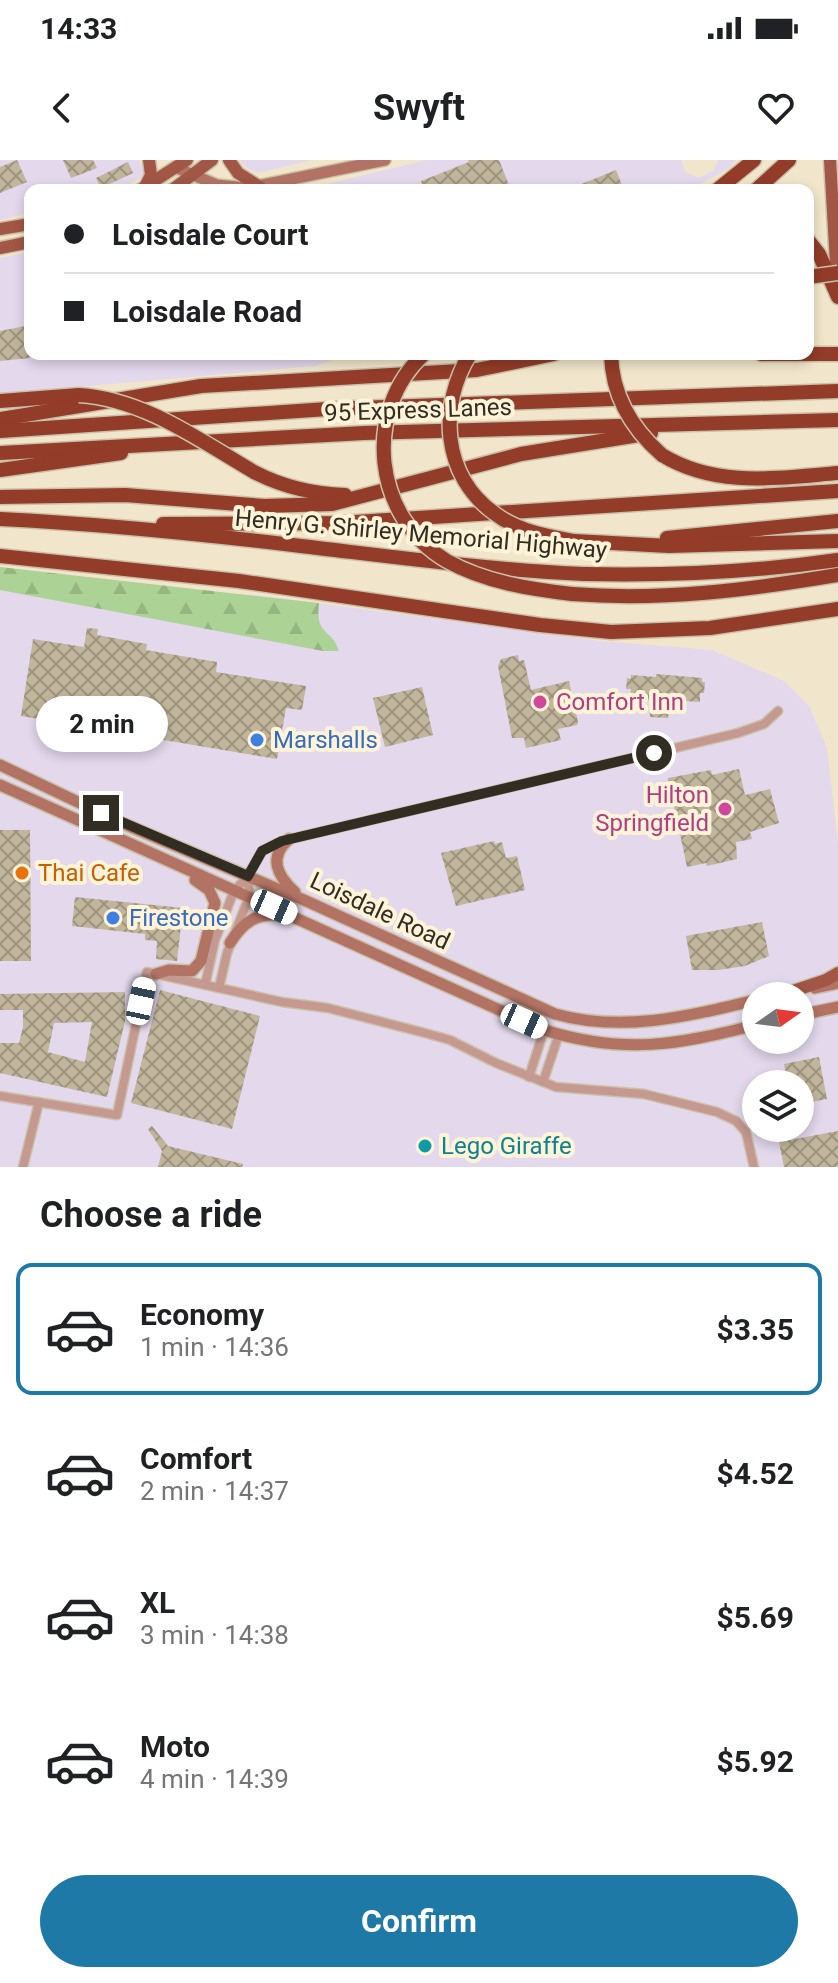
<!DOCTYPE html>
<meta charset="utf-8">
<style>
:root{--surface:#fff;--page:#f2f2f2;--text:#202124;--muted:#757577;--line:#e0e0e0;--accent:#1e79a7}
body{margin:0;font-family:Roboto,sans-serif;background:var(--page);color:var(--text);height:100vh;display:flex;flex-direction:column;font-size:30px;white-space:nowrap}
*{box-sizing:border-box;margin:0}
p{font-size:26px;color:var(--muted)}
.icon{flex:none;width:44px;height:44px;fill:none;stroke:currentColor;stroke-width:2;stroke-linecap:round;stroke-linejoin:round}
.map{position:relative;height:1007px;overflow:hidden}
.drawer{display:flex;flex-direction:column;background:var(--surface);flex:1}
.drawer>*{flex:none}
.top-card{position:absolute;left:24px;top:24px;width:790px;height:176px;border-radius:16px;box-shadow:0 4px 12px #0003;display:grid;align-content:center;height:176px;padding:0 40px;background:var(--surface)}
.needle{width:52px;rotate:76deg}
.fabs{position:absolute;left:742px;top:822px;display:grid;gap:16px}
.fabs a{display:grid;place-items:center;width:72px;height:72px;border-radius:50%;background:var(--surface);box-shadow:0 4px 12px #0003;font-size:40px}
.end{position:absolute;width:36px;height:36px;margin:-18px;border:10px solid #312d23;background:#fff;box-shadow:0 0 0 4px #fff}
.from{border-radius:50%}
.bubble{position:absolute;height:56px;border-radius:28px;background:var(--surface);box-shadow:0 4px 12px #0003;font-size:26px;font-weight:700;line-height:56px;text-align:center}
.car{position:absolute;width:24px;height:48px;margin:-24px -12px;border-radius:10px;box-shadow:0 0 6px 2px #0007;background:linear-gradient(#fff 24%,#345 0 40%,#fff 0 76%,#345 0 86%,#fff 0)}
.top-card b{display:flex;align-items:center;gap:28px;height:76px;font-size:30px}
.top-card b+b{border-top:2px solid var(--line)}
.top-card i{width:20px;height:20px;background:var(--text)}
ul{padding:0;list-style:none}
li{display:flex;align-items:center;gap:24px;height:132px;margin:0 16px 12px;padding:0 24px;border:4px solid transparent;border-radius:16px}
li div{flex:1}
li b{display:block;font-size:30px}
li em{font-style:normal;font-weight:700}
li.active{border-color:var(--accent)}
li>.icon{width:72px;height:72px;stroke-width:1.5}
h2{padding:0 40px;font-size:36px;line-height:96px}
.primary-button{display:flex;gap:16px;margin-top:auto;padding:16px 40px}
.primary-button a{flex:1;height:92px;border-radius:48px;background:var(--accent);color:#fff;font-size:32px;font-weight:700;line-height:92px;text-align:center}
.status{display:flex;justify-content:space-between;align-items:center;height:56px;padding:0 40px;background:var(--surface);direction:ltr}
.status svg{height:22px;fill:currentColor}
header{display:flex;justify-content:space-between;align-items:center;height:104px;padding:0 40px;background:var(--surface);font-size:36px;font-weight:700}
.map>svg:first-child{display:block}
.commercial{fill:#e3d8ec;fill-rule:evenodd}
.forest{fill:url(#forest-firs)}
.building{fill:url(#building-cross-hatch);fill-rule:evenodd}
.lines{fill:none;stroke-linecap:round;stroke-linejoin:round}
.minor-casing{stroke:#cbc1a9;stroke-width:11}
.secondary-casing{stroke:#cbc1a9;stroke-width:14}
.primary-casing{stroke:#cbc1a9;stroke-width:15}
.motorway-casing{stroke:#cbc1a9;stroke-width:17}
.minor{stroke:#c5998f;stroke-width:8}
.secondary{stroke:#b27364;stroke-width:11}
.primary{stroke:#a25645;stroke-width:12}
.motorway{stroke:#933c29;stroke-width:14}
.motorway-bridge-casing{stroke:#cbc1a9;stroke-width:17;stroke-linecap:butt}
.motorway-bridge{stroke:#933c29;stroke-width:14}
.route{stroke:#312d23;stroke-width:10}
.hotel-dot{fill:#d1479c;stroke:#fff3d8;stroke-width:3}
.shop-dot{fill:#3f7fe0;stroke:#fff3d8;stroke-width:3}
.food-dot{fill:#e8710a;stroke:#fff3d8;stroke-width:3}
.culture-dot{fill:#0f9aa8;stroke:#fff3d8;stroke-width:3}
.labels{text-anchor:middle;dominant-baseline:central;stroke-width:8;stroke-linejoin:round;paint-order:stroke}
.street-label{font-size:24px;fill:#312d23;stroke:#fff3d8}
.hotel-label{font-size:24px;fill:#b23c85;stroke:#fff3d8;text-anchor:start}
.shop-label{font-size:24px;fill:#366cbe;stroke:#fff3d8;text-anchor:start}
.food-label{font-size:24px;fill:#c56008;stroke:#fff3d8;text-anchor:start}
.culture-label{font-size:24px;fill:#0d838f;stroke:#fff3d8;text-anchor:start}
</style>
<div class="status"><b>14:33</b><svg viewBox="0 0 49 12"><path d="M0 12V9h3v3zM5 12V6h3v6zM10 12V3h3v9zM15 12V0h3v12zM26 1h20v11H26zM47 4h2v5h-2z"/></svg></div>
<header><svg class="icon" aria-label="back" viewBox="0 0 24 24"><path d="M15 5l-7 7 7 7"/></svg>Swyft<svg class="icon" aria-label="heart" viewBox="0 0 24 24"><path d="M12 20l-8-8c-3-5 5-10 8-4 3-6 11-1 8 4z"/></svg></header>
<div class="map">
<svg width="838" height="1007" viewBox="0 0 838 1007">
<defs>
<pattern id="forest-firs" width="22" height="20" patternUnits="userSpaceOnUse" patternTransform="scale(2)"><rect width="22" height="20" fill="#add296"/><path d="M5 1l3.5 6h-7zM16 11l3.5 6h-7z" fill="#95b581"/></pattern>
<pattern id="building-cross-hatch" width="8" height="8" patternUnits="userSpaceOnUse" patternTransform="scale(2)"><rect width="8" height="8" fill="#c1b69c"/><path d="M0 0l8 8M0 8l8-8" fill="none" stroke="#9d947f"/></pattern>
</defs>
<rect width="100%" height="100%" fill="#f1e6cb"/>
<!-- commercial -->
<g class="commercial">
<path d="M0,0H139L145,15L119,30H30V53L0,60Z"/>
<path d="M240,0H312L258,13L248,9Z"/>
<path d="M427,0H681L685,12L699,18L713,11L718,0H737L728,9L689,30H302Z"/>
<path d="M30,92V194H352L315,206L0,234V98Z"/>
<path d="M0,429L257,435L601,481L712,490L784,521L809,546L827,588L838,685V1007H0ZM756,836H800V880H756ZM756,924H800V968H756Z"/>
</g>
<!-- forest -->
<path class="forest" d="M0,407L319,443C315,477 332,468 339,491H323L0,430Z"/>
<!-- building -->
<g class="building">
<path d="M17,0L27,22L0,33V7Z"/>
<path d="M63,0H93L97,8L71,18Z"/>
<path d="M468,0H499L511,30H424L421,21L469,2Z"/>
<path d="M128,2L133,13L101,28L96,18Z"/>
<path d="M616,10L624,30H567Z"/>
<path d="M30,165V198L0,201V171Z"/>
<path d="M87,468L98,469L97,475L147,484L146,490L217,502L216,512L306,526L302,550L286,548L277,599L21,556L33,479L84,487Z"/>
<path d="M518,495L519,501L524,500L531,530L569,521L578,562L577,565L558,569L561,580L526,588L524,578H512L498,506L501,499Z"/>
<path d="M656,514L702,518V522H705L704,533H700V542L671,540L668,558L650,557L649,540L630,539L631,529H626L627,518L631,519V515L656,517Z"/>
<path d="M422,527L433,575L385,587L373,538Z"/>
<path d="M739,609L745,635L770,629L779,663L750,672L752,679L736,682L737,699L707,706L706,703L687,707L668,618L711,610L712,615Z"/>
<path d="M0,670H30L31,801H0Z"/>
<path d="M494,681L495,684L502,682L506,698L517,696L525,730L456,746L441,693Z"/>
<path d="M75,737L183,748L177,801L156,799L157,781L145,780V774L72,766Z"/>
<path d="M762,762L769,796L745,806L718,810H692L686,776Z"/>
<path d="M160,830L260,856L232,969L131,943Z"/>
<path d="M125,832V861L107,937L0,913V883H19L23,867V850H0V834ZM92,862L85,902L48,892L54,863Z"/>
<path d="M819,897L827,939L800,944V924H788L784,904Z"/>
<path d="M152,966L168,986L243,1004L242,1007H158L162,991L148,969Z"/>
<path d="M838,971V1007H784L779,982Z"/>
</g>
<g class="lines">
<!-- minor casing -->
<g class="minor-casing">
<g id="minor">
<path d="M205,825L215,780L234,731L248,716L262,691L282,681L738,573L764,564L778,551"/>
<path d="M219,828L227,793L249,737L248,716"/>
<path d="M529,917L544,870"/>
<path d="M543,922L559,874"/>
<path d="M0,936L117,955L147,812L282,842L328,848L425,873L450,880L496,903L556,927L644,934L717,952L736,961L746,972L754,1007"/>
<path d="M23,1007L39,942"/>
</g>
</g>
<!-- secondary casing -->
<g class="secondary-casing">
<g id="secondary">
<path d="M177,8L217,25L247,28L385,0"/>
<path d="M0,605L124,664L304,740L555,854C623,873 689,856 756,840"/>
<path d="M0,625L544,870C625,895 676,885 756,865"/>
<path d="M289,679C268,697 277,716 295,732"/>
<path d="M230,783C243,762 256,753 281,755"/>
<path d="M156,814L169,810L192,811L201,801L215,743L209,730L195,720"/>
<path d="M815,828L838,823"/>
<path d="M774,836L798,831"/>
<path d="M800,855L838,847"/>
</g>
</g>
<!-- primary casing -->
<g class="primary-casing">
<g id="primary">
<path d="M229,0L238,13L260,27"/>
<path d="M830,0L837,121"/>
<path d="M145,27L151,15L149,0"/>
<path d="M140,30L187,0"/>
<path d="M172,30L212,0"/>
<path d="M0,69L30,64"/>
<path d="M0,88L30,82"/>
<path d="M790,832L826,820L838,813"/>
</g>
</g>
<!-- motorway casing -->
<g class="motorway-casing">
<g id="motorway">
<path d="M717,30L754,0"/>
<path d="M756,30L789,0"/>
<path d="M808,80L819,94L838,137"/>
<path d="M761,194H838"/>
<path d="M0,241L79,235"/>
<path d="M0,259L201,226L477,210L554,194"/>
<path d="M0,271L328,249L838,231"/>
<path d="M0,293L364,273L838,260"/>
<path d="M662,295C716,328 777,318 838,313"/>
<path d="M0,310L121,293"/>
<path d="M254,312C283,327 313,334 345,335"/>
<path d="M0,337L125,335L264,346L332,344L521,294L651,273"/>
<path d="M0,359C101,364 201,374 301,386C395,397 490,410 584,414C669,416 754,412 838,400"/>
<path d="M163,364L340,363L838,331"/>
<path d="M667,378L838,361"/>
<path d="M574,381L669,386L838,381"/>
<path d="M0,396L239,421L540,465L611,472L710,468L838,449"/>
<path d="M572,434C662,441 749,430 838,415"/>
</g>
</g>
<!-- minor -->
<use href="#minor" class="minor"/>
<!-- secondary -->
<use href="#secondary" class="secondary"/>
<!-- primary -->
<use href="#primary" class="primary"/>
<!-- motorway -->
<use href="#motorway" class="motorway"/>
<!-- motorway-bridge casing -->
<g class="motorway-bridge-casing">
<g id="motorway-bridge">
<path d="M808,117L838,113"/>
<path d="M424,194C362,251 373,358 447,401C485,422 529,429 572,434"/>
<path d="M470,194C438,246 442,315 494,353C517,371 546,376 574,381"/>
<path d="M611,194C612,235 631,268 662,295"/>
<path d="M79,235C144,239 199,280 254,312"/>
</g>
</g>
<!-- motorway-bridge -->
<use href="#motorway-bridge" class="motorway-bridge"/>
</g>
<g class="lines">
<!-- route -->
<path class="route" d="M101,653L248,716L262,691L282,681L654,593"/>
</g>
<!-- markers -->
<g class="hotel-dot">
<circle cx="540" cy="542" r="8"/>
<circle cx="725" cy="649" r="8"/>
</g>
<g class="shop-dot">
<circle cx="257" cy="580" r="8"/>
<circle cx="113" cy="758" r="8"/>
</g>
<circle class="food-dot" cx="22" cy="713" r="8"/>
<circle class="culture-dot" cx="425" cy="986" r="8"/>
<g class="labels">
<!-- street labels -->
<g class="street-label">
<text transform="translate(418 250) rotate(-2)">95 Express Lanes</text>
<text transform="translate(421 374) rotate(5)">Henry G. Shirley Memorial Highway</text>
<text transform="translate(380 751) rotate(25)">Loisdale Road</text>
</g>
<!-- hotel labels -->
<g class="hotel-label">
<text x="556" y="542">Comfort Inn</text>
<text x="709" y="635" text-anchor="end">Hilton<tspan x="709" dy="28">Springfield</tspan></text>
</g>
<!-- shop labels -->
<g class="shop-label">
<text x="273" y="580">Marshalls</text>
<text x="129" y="758">Firestone</text>
</g>
<!-- food labels -->
<g class="food-label">
<text x="38" y="713">Thai Cafe</text>
</g>
<!-- culture labels -->
<g class="culture-label">
<text x="441" y="986">Lego Giraffe</text>
</g>
</g>
</svg>
<div class="fabs">
<a><svg class="needle" viewBox="-14 -14 28 28"><path d="M0-13l5 13h-10z" fill="#e53935"/><path d="M0 13l5-13h-10z" fill="#757577"/></svg></a>
<a><svg class="icon" aria-label="layers" viewBox="0 0 24 24"><path d="M12 4l9 5-9 5-9-5zM3 14l9 5 9-5"/></svg></a>
</div>
<i class="end from" style="left:654px;top:593px"></i>
<i class="end" style="left:101px;top:653px"></i>
<div class="bubble" style="left:36px;top:536px;width:132px">2 min</div>
<i class="car" style="left:274px;top:747px;rotate:114deg"></i>
<i class="car" style="left:141px;top:841px;rotate:12deg"></i>
<i class="car" style="left:524px;top:861px;rotate:114deg"></i>
<div class="top-card">
<b><i class="from"></i>Loisdale Court</b>
<b><i></i>Loisdale Road</b>
</div>
</div>
<section class="drawer">
<h2>Choose a ride</h2>
<ul>
<li class="active"><svg class="icon" aria-label="car" viewBox="0 0 24 24"><path d="M5 17H2v-5l4-1 3-4h7l3 4 3 1v5h-3M9 17h6M6 11h13"/><circle cx="7" cy="17" r="2"/><circle cx="17" cy="17" r="2"/></svg><div><b>Economy</b><p>1 min · 14:36</p></div><em>$3.35</em></li>
<li><svg class="icon" aria-label="car" viewBox="0 0 24 24"><path d="M5 17H2v-5l4-1 3-4h7l3 4 3 1v5h-3M9 17h6M6 11h13"/><circle cx="7" cy="17" r="2"/><circle cx="17" cy="17" r="2"/></svg><div><b>Comfort</b><p>2 min · 14:37</p></div><em>$4.52</em></li>
<li><svg class="icon" aria-label="car" viewBox="0 0 24 24"><path d="M5 17H2v-5l4-1 3-4h7l3 4 3 1v5h-3M9 17h6M6 11h13"/><circle cx="7" cy="17" r="2"/><circle cx="17" cy="17" r="2"/></svg><div><b>XL</b><p>3 min · 14:38</p></div><em>$5.69</em></li>
<li><svg class="icon" aria-label="car" viewBox="0 0 24 24"><path d="M5 17H2v-5l4-1 3-4h7l3 4 3 1v5h-3M9 17h6M6 11h13"/><circle cx="7" cy="17" r="2"/><circle cx="17" cy="17" r="2"/></svg><div><b>Moto</b><p>4 min · 14:39</p></div><em>$5.92</em></li>
</ul>
<div class="primary-button"><a>Confirm</a></div>
</section>
